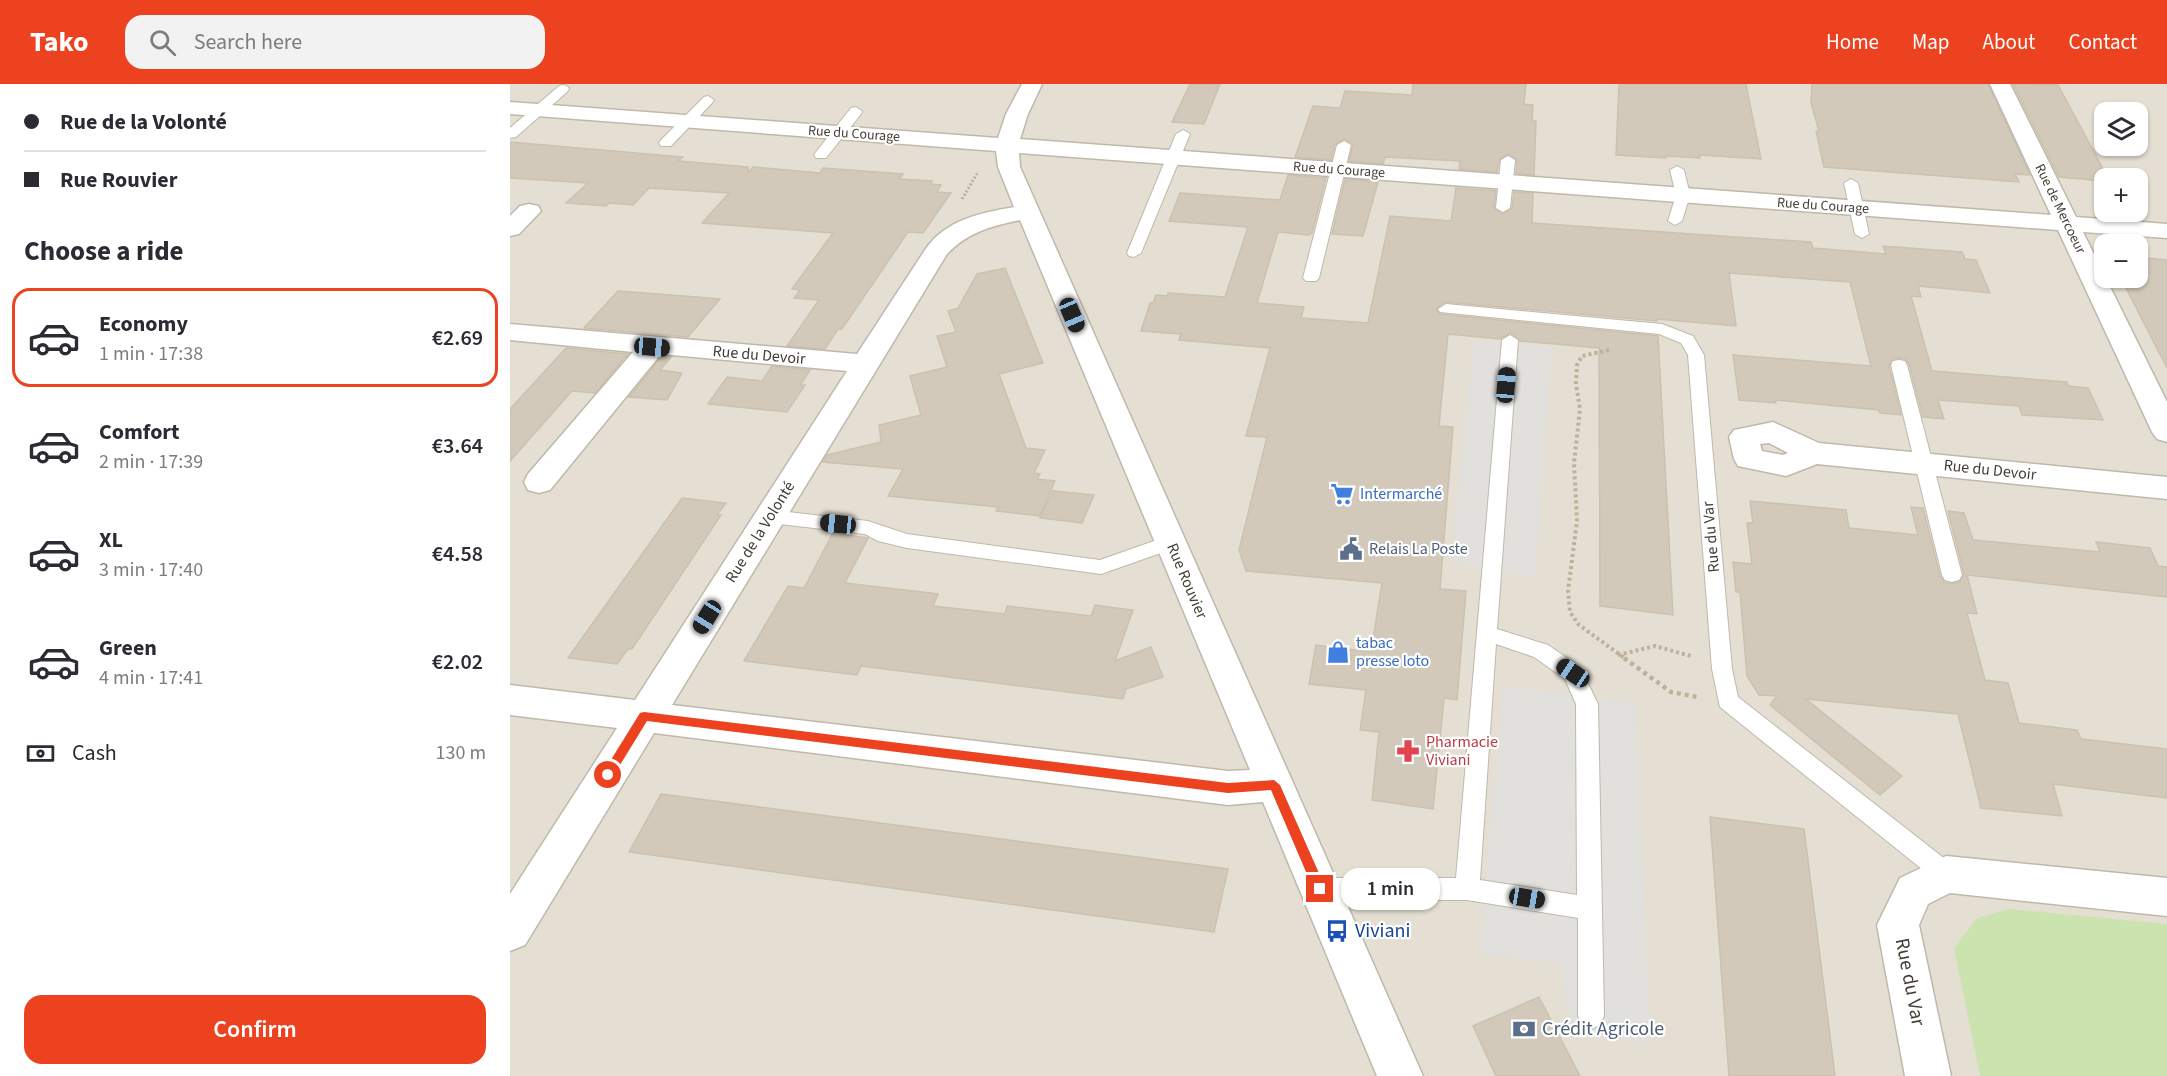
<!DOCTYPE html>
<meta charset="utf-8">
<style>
:root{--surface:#fff;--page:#f2f2f3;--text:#2b2b33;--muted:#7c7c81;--line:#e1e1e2;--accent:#ed421f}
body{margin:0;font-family:"Source Sans 3",sans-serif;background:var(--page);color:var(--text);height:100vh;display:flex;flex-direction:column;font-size:22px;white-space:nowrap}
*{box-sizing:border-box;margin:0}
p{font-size:20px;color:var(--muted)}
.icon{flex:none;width:33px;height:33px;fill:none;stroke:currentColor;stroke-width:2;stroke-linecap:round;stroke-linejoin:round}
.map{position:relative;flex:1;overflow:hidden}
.side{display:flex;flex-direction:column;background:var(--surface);width:510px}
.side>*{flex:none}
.hud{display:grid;align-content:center;height:132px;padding:0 24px;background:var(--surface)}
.fabs{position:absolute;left:1584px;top:18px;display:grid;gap:12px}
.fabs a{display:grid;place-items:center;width:54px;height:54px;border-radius:12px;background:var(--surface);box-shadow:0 2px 4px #0004;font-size:30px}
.end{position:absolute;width:27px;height:27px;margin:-14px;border:8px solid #ed421f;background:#fff;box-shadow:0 0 0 3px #fff}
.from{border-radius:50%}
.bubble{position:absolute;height:42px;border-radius:18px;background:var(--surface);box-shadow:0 2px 4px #0004;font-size:20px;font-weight:600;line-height:42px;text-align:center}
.car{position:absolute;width:18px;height:36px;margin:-18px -9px;border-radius:8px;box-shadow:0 0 4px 2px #0007;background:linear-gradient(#222 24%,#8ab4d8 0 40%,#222 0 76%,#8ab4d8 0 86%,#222 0)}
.hud b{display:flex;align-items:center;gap:21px;height:57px;font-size:22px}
.hud b+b{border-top:2px solid var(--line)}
.hud i{width:15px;height:15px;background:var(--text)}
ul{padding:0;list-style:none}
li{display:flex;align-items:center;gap:18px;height:99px;margin:0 12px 9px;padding:0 12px;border:3px solid transparent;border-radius:18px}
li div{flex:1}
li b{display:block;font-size:22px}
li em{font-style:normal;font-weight:600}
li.selected{border-color:var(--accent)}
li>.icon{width:54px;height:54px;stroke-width:1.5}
h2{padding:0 24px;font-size:27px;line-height:72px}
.pay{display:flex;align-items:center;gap:15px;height:66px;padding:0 24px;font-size:22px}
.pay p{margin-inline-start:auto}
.cta{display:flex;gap:12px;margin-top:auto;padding:12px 24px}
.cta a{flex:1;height:69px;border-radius:18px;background:var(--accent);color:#fff;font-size:24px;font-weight:600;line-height:69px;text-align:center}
header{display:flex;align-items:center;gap:36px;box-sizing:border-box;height:84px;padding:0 30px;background:var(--accent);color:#fff}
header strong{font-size:28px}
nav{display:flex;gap:33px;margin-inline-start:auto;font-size:21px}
.search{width:420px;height:54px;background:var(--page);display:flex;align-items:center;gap:15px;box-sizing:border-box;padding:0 21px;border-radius:18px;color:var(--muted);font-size:22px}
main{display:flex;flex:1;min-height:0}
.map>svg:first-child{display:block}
.residential{fill:#e5dfd3;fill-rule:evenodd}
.green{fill:#cbe3af}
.parking{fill:#e2e0dc}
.building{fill:#d2c9bb;stroke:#ccc1ae;stroke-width:1.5}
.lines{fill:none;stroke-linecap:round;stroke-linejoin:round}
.service-casing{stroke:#bfb8ab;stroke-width:2}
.minor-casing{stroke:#bfb8ab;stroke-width:3}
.path-far2{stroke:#bdb19a;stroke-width:3;stroke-dasharray:2 2;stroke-linecap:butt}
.path-far1{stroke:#bdb19a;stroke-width:4;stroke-dasharray:3 3;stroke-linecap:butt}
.path{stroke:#bdb19a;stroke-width:4.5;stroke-dasharray:4 4;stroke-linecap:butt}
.service{fill:#fff;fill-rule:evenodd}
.minor{fill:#fff;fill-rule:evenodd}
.route{fill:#ed421f}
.labels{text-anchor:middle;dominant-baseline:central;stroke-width:4.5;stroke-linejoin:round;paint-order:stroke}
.far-street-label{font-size:14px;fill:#433e35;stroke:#fff}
.street-label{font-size:16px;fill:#433e35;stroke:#fff}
.shop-label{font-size:16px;fill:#366cbe;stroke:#fff;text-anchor:start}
.service-label{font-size:16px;fill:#4e5e75;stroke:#fff;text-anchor:start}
.health-label{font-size:16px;fill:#be3a42;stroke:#fff;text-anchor:start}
.near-transit-label{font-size:20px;fill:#164399;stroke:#fff;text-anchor:start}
.near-street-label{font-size:20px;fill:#433e35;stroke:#fff}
.near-service-label{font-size:20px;fill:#4e5e75;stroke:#fff;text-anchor:start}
</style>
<header>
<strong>Tako</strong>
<div class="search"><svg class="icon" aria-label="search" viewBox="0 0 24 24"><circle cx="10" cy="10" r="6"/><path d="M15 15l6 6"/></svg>Search here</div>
<nav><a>Home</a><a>Map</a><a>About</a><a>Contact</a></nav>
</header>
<main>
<section class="side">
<div class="hud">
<b><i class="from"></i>Rue de la Volonté</b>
<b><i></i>Rue Rouvier</b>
</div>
<h2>Choose a ride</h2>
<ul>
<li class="selected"><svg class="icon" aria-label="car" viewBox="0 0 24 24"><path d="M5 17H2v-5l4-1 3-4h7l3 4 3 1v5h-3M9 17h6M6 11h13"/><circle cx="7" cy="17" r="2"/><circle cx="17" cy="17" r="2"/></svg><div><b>Economy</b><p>1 min · 17:38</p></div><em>€2.69</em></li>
<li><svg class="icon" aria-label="car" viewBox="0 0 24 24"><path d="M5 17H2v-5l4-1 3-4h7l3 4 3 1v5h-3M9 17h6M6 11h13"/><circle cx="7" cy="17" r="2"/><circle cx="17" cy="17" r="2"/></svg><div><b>Comfort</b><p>2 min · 17:39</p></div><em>€3.64</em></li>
<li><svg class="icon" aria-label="car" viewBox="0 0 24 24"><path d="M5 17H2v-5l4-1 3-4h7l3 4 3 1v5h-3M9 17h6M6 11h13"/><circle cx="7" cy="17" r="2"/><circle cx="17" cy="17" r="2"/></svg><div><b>XL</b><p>3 min · 17:40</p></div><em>€4.58</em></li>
<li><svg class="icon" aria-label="car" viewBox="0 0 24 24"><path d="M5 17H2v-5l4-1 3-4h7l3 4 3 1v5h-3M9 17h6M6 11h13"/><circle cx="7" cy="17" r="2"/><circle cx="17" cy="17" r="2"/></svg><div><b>Green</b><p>4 min · 17:41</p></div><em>€2.02</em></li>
</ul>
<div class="pay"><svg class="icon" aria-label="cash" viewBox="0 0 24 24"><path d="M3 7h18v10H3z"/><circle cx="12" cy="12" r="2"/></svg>Cash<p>130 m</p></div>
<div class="cta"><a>Confirm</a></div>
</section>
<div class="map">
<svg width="1657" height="992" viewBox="0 0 1657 992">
<rect width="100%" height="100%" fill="#f1ede4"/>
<!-- residential -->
<path class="residential" d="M0,0H1657V992H0ZM1594,28H1628V62H1594ZM1594,94H1628V128H1594ZM1594,160H1628V194H1594Z"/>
<!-- green -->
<path class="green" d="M1500,825L1657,840V992H1470L1444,864L1467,834Z"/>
<!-- parking -->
<g class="parking">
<path d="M964,256L1042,263L1025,494L941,479Z"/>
<path d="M992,602L1126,619L1140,959L1062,952L1050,880L970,869Z"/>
</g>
<!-- building -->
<g class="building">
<path d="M680,0H710L694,40L662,38Z"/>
<path d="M903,0H1016L1014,20L1023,21L1022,37H1026L1024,91L1006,89L1007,76L999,70L989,76L987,88L949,85L950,77L875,73L873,80L839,77L843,60L835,55L825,60L821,76L785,73L803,22L830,24L835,7L902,11Z"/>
<path d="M1109,0H1236L1251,75L1189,71L1190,74L1156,72V74L1106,71Z"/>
<path d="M1302,0H1478L1520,91L1505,90L1509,98L1314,83L1306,47H1309L1301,19Z"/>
<path d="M1503,0L1548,1L1598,94H1594V97L1549,93Z"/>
<path d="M0,58L173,73L168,77L238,83V89L243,83L310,89L313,84L393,90L389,95L422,97L421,100L431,101L427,108L441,109L413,149L398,148L332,245H328L315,265L277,262L309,216L284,214L290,206L282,205L323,149L192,139L219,109L139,104L123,121L99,119L96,122L56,119L78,99L0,94Z"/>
<path d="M778,91L816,94L802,149L799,151L768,148L747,219L794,223L791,234L858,239L880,132L941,137L946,104L986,107L984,124L992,130L1002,124L1004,108L1023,109L1022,139L1301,158L1303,164L1376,170L1373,162L1452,168L1455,175L1466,176L1480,209L1408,202L1411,213L1401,212L1422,287L1557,298L1558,302L1578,304L1593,336L1512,331L1509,322L1428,316L1434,335L1413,333L1399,280L1395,275L1389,274L1383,275L1379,282L1391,331L1370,329L1369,326L1265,316L1266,319L1229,316L1223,271L1361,282L1340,198L1219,189L1226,242L1147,235V237L935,218L926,225L930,230L1148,252L1163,531L1090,522L1089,264L1010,257L1001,249L990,255L938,250L929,342L943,343L930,505L956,507L947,616L934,614L923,725L862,716L869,648L850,646L856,606L799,600L806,561L861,568L872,499L736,487L729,466L757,353L736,352L760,264L669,256L671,250L631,247L640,219H643L646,211L657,212L658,209L715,213L738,143L659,137L670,109L770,116Z"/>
<path d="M835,95L868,98L853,152L822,150Z"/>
<path d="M1628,173L1657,176V284L1614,200L1628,201Z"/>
<path d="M495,184L533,279L489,290L516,364L535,366L524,389L530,390L527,395L545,397L530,432L486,427L488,423L378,412L393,385L313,378L317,371L371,358L369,341L411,331L400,292L437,283L427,252L446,248L438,227L448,224L467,190Z"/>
<path d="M108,207L148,210L210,215L178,253L74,244Z"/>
<path d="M56,264L118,270L85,309L62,307L0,377V325Z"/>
<path d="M152,272L161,273L150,286L172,289L157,316L119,313Z"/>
<path d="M262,282L300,286L290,301H295L277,328L198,320L217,293L252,297Z"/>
<path d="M543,407L584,411L572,439L530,434Z"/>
<path d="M172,414L216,419L207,431H211L122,565H118L107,580L58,574Z"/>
<path d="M1240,417L1336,426L1339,444L1408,451L1401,423L1413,424L1430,492L1434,498L1441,500L1450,498L1454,490L1438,427L1454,429L1463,456L1590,468L1586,458L1640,464L1648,482L1657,483V513L1457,491L1467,530L1457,529L1475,596L1498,599L1509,639L1567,646L1571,655L1657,665V714L1543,700L1552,732L1471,724L1448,630L1296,615L1392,692L1370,711L1260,621L1267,612L1249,611L1237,592L1230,508H1226L1223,478L1242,480L1237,439H1243Z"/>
<path d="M323,449L358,454L335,499L428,510L423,522L495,530L497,522L581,532L585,521L623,526L605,577L641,563L653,593L616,605L613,615L351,582L347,591L234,577L278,502L294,504Z"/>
<path d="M151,710L718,785L704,848L119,768Z"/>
<path d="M1200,733L1294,745L1325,992H1219Z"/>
<path d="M1029,913L1070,992H986L963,942Z"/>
</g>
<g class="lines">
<!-- service casing -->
<g class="service-casing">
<g id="service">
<path d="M53,1L57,2L59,5L57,8L6,53L0,54V44L49,2Z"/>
<path d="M198,12L204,16L202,19L161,62H151L149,59L151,56L194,13Z"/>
<path d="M346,23L352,27L351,30L316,74H306L304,71L306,68L341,24Z"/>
<path d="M673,46L680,50L631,169L624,173L619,172L617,169L666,50Z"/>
<path d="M834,57L841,61L809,194L806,197H796L793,194L827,61Z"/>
<path d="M998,72L1005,76L1000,124L993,128L986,124L991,76Z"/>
<path d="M1167,82L1174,86L1180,111L1172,137L1165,141L1158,137L1166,111L1160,86Z"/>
<path d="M1341,95L1348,99L1359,150L1352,154L1345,150L1334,99Z"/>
<path d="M936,220L1152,240L1183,252L1194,271L1222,585L1228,613L1444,782L1448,790L1444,798L1436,801L1428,798L1210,623L1202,585L1178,271L1171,259L1149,250L930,228L928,225Z"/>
<path d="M1000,251L1008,256L987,545L1038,561L1070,583L1088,620L1094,932L1090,941L1081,945L1072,941L1068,932V834L957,816H810L802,813L798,805L802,797L810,794H946L992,256ZM986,560L1024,573L1055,595L1066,620L1067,811L970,796Z"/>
<path d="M1389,276L1395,277L1397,281L1452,491L1449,496L1442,498L1435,496L1432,491L1381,281L1383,277Z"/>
<path d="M260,426L358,437L397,450L590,476L661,451L668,453L670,458L668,463L591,490L397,464L368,457L355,450L253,438L251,433L253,428Z"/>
</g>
</g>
<!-- minor casing -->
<g class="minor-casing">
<g id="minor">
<path d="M512,0H532L518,30L510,55L1541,131L1480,0H1500L1566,133L1657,140V154L1573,148L1657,318V358L1647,355L1642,348L1548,146L509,69L510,83L913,992H867L753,718L718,721L144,649L15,861L0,867V810L107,644L0,631V601L125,616L337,287L151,270L40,406L29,409L18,406L14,398L18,390L123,268L0,256V240L347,270L415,166C435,136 470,129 504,123L488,83L486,67L0,30V18L488,54L496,30ZM510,136L740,686L718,687L162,621L437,170C458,148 481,142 510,136Z"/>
<path d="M19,120L28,122L31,127L9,150L0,152V132L10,122Z"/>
<path d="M1263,338L1309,359L1657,393V415L1307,380L1276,392L1228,382L1224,375L1219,353L1224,346ZM1259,359L1278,369L1273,371L1252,367L1250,360Z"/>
<path d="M1436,772L1657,794V832L1440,809L1418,820L1409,841L1441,992H1395L1367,841L1390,794Z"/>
</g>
</g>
<!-- path-far2 -->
<path class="path-far2" d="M452,115L468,88"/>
<!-- path-far1 -->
<g class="path-far1">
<path d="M1099,266L1072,272L1067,281L1066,300L1070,325L1064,379L1067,437L1058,507L1060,528L1069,541L1116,575"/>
<path d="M1108,571L1145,562L1181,572"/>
</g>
<!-- path -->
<path class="path" d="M1114,574L1161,608L1187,613"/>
<!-- service -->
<use href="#service" class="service"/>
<!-- minor -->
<use href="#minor" class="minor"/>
</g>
<!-- route -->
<path class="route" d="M134,628L718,699L764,696L770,701L816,805L814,809H805L761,706L718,709L137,637L102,694H94V687L130,629Z"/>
<!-- icons -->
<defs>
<g id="supermarket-bare" transform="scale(1.8)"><path d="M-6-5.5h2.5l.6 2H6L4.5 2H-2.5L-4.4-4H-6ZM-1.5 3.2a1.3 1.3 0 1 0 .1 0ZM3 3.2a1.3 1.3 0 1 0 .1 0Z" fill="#3f7fe0" stroke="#fff" stroke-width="2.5" paint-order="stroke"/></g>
<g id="civic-bare" transform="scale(1.8)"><path d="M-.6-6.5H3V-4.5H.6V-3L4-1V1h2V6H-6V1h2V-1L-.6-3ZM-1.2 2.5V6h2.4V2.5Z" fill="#5c6f8a" stroke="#fff" stroke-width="2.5" paint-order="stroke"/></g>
<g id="shop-bare" transform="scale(1.8)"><path d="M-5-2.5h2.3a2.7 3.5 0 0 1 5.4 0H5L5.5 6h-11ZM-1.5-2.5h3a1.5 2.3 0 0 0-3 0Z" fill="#3f7fe0" stroke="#fff" stroke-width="2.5" paint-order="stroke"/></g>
<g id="pharmacy-bare" transform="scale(1.8)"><path d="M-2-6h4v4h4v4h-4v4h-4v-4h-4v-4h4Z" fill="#e0444e" stroke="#fff" stroke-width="2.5" paint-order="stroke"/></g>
<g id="bus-bare" transform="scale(1.8)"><path d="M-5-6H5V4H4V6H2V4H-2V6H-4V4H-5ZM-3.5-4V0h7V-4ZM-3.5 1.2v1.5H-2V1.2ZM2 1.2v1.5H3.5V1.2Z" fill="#1a4fb4" stroke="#fff" stroke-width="2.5" paint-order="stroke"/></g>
<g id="bank-bare" transform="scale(1.8)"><path d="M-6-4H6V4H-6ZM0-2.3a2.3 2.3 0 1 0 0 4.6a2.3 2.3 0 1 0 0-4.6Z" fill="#5c6f8a" stroke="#fff" stroke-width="2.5" paint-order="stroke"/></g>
</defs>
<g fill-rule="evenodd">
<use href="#supermarket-bare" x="832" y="410"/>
<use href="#civic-bare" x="841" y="465"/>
<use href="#shop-bare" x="828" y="568"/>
<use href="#pharmacy-bare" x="898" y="667"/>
<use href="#bus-bare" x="827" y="847"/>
<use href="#bank-bare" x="1014" y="945"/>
</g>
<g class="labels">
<!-- far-street labels -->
<g class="far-street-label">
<text transform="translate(344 50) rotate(4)">Rue du Courage</text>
<text transform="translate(829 86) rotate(4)">Rue du Courage</text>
<text transform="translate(1313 122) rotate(4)">Rue du Courage</text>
<text transform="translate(1550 125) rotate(64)">Rue de Mercoeur</text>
</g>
<!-- street labels -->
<g class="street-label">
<text transform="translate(249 271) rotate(5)">Rue du Devoir</text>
<text transform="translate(1480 386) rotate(6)">Rue du Devoir</text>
<text transform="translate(250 448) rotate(-58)">Rue de la Volonté</text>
<text transform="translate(1201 453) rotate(-95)">Rue du Var</text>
<text transform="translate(677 497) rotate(67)">Rue Rouvier</text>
</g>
<!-- shop labels -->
<g class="shop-label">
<text x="850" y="410">Intermarché</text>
<text x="846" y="559">tabac<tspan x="846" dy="18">presse loto</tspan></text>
</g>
<!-- service labels -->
<g class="service-label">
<text x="859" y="465">Relais La Poste</text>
</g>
<!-- health labels -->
<g class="health-label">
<text x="916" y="658">Pharmacie<tspan x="916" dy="18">Viviani</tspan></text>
</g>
<!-- near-transit labels -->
<g class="near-transit-label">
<text x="845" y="847">Viviani</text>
</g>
<!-- near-street labels -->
<g class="near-street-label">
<text transform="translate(1400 898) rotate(79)">Rue du Var</text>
</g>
<!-- near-service labels -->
<g class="near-service-label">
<text x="1032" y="945">Crédit Agricole</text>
</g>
</g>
</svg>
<div class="fabs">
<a><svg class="icon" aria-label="layers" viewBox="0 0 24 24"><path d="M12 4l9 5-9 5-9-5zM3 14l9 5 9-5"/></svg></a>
<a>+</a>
<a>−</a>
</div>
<i class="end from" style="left:98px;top:691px"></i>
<i class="end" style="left:810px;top:805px"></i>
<div class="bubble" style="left:831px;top:784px;width:99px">1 min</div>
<i class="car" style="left:562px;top:231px;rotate:157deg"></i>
<i class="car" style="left:142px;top:263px;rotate:95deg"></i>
<i class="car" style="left:996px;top:301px;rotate:5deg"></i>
<i class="car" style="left:328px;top:440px;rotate:276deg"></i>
<i class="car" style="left:197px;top:533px;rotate:212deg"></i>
<i class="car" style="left:1063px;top:589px;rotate:304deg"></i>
<i class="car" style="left:1017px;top:814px;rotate:99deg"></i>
</div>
</main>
